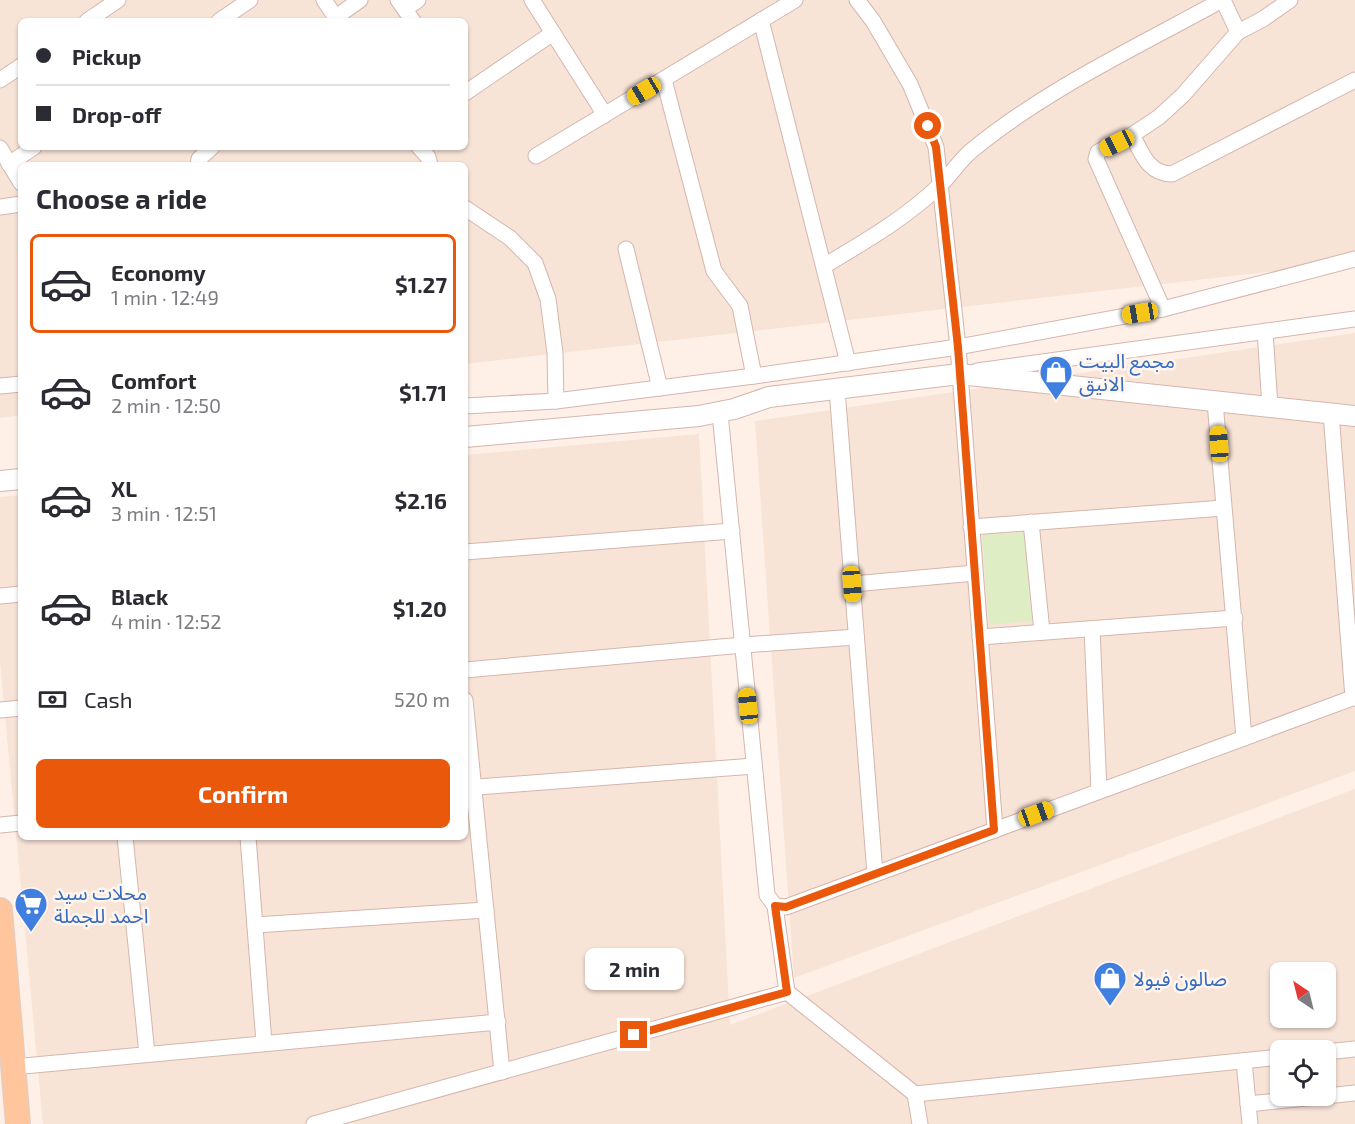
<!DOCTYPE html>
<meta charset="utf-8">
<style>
:root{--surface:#fff;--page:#f2f2f3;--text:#2b2b33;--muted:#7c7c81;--line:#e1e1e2;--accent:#ea580c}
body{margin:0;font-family:"Exo 2","Noto Sans Arabic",sans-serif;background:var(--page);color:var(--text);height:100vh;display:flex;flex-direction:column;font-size:22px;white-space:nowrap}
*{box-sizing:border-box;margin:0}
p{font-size:20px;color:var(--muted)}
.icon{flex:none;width:33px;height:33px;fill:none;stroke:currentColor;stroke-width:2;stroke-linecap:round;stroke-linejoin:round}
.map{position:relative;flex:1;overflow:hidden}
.drawer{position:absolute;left:18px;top:162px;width:450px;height:678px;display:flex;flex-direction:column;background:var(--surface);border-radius:9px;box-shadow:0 2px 4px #0004}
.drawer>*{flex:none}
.banner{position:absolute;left:18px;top:18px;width:450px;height:132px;border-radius:9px;box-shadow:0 2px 4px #0004;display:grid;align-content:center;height:132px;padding:0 18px;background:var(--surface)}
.needle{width:39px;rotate:325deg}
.fabs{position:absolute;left:1270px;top:962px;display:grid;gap:12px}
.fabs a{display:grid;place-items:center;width:66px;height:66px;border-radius:9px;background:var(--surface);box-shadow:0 2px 4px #0004;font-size:30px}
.end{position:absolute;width:27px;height:27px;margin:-14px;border:8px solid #ea580c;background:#fff;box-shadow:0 0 0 3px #fff}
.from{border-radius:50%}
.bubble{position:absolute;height:42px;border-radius:9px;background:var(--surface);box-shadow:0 2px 4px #0004;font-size:20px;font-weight:700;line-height:42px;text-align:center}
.car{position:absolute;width:18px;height:36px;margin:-18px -9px;border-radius:8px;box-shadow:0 0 4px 2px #0007;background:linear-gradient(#f5c518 24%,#345 0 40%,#f5c518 0 76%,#345 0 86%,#f5c518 0)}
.banner b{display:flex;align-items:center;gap:21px;height:57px;font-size:22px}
.banner b+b{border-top:2px solid var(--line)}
.banner i{width:15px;height:15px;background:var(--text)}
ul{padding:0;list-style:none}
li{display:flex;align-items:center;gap:18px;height:99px;margin:0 12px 9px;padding:0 6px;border:3px solid transparent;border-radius:9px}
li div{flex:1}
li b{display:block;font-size:22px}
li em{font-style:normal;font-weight:700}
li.active{border-color:var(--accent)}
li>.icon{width:54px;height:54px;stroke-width:1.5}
h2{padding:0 18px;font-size:27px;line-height:72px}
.pay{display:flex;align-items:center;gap:15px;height:66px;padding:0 18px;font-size:22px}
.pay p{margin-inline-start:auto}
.cta{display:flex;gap:12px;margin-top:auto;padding:12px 18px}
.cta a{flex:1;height:69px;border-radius:9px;background:var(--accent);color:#fff;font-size:24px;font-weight:700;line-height:69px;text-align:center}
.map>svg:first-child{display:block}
.residential{fill:#f8e3d7;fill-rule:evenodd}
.green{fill:#deedc3}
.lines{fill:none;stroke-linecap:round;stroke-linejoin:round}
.minor-casing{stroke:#d4b6ae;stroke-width:17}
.tertiary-casing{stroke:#d4b6ae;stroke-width:22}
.primary-casing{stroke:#dacecc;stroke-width:26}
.minor{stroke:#fff;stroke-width:15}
.tertiary{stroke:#fff;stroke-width:20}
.primary{stroke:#ffc59d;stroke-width:24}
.route{stroke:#ea580c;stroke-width:8}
.labels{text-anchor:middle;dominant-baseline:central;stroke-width:5;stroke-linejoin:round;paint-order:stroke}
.shop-label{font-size:20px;fill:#366cbe;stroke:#fff5ef;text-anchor:start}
</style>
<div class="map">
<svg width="1355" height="1124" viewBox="0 0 1355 1124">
<rect width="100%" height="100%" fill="#fef0e7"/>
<!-- residential -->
<g class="residential">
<path d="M0,0H1355V262L465,364V165H21V415L0,418ZM21,21H465V147H21Z"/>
<path d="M1355,333V771L794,978L755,421Z"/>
<path d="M699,434L730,1025L1355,789V1124H43L0,662V497L21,495V837H465V455ZM1281,972H1326V1017H1281ZM1281,1050H1326V1095H1281Z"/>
</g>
<!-- green -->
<path class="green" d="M1024,532L1032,621L989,625L982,535Z"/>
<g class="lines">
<!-- minor casing -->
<g class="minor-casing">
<g id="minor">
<path d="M324,0L338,21"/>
<path d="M398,0L413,21"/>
<path d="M532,0L605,115"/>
<path d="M857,0L873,21L910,84L936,147L958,347L995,830"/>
<path d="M1223,0L1238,32"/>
<path d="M405,9L418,0"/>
<path d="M336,17L360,0"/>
<path d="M761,20L848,363"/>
<path d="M87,21L118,0"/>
<path d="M219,21L250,0"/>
<path d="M0,80L21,66"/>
<path d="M664,80L714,271L740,306L754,376"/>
<path d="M465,93L553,33"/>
<path d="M1132,135C1142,153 1148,174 1172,174L1355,80"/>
<path d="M419,147L428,157L430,165"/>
<path d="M0,148L21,183"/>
<path d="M536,156L795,0"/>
<path d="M9,164L34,147"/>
<path d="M198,165L199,159L212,147"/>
<path d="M0,207L21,204"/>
<path d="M465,208L510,238L535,263L548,299L555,353L556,401"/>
<path d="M626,249L660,388"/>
<path d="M824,266C864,242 906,218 940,185C951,175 959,161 971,151C1046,89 1137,47 1222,0"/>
<path d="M1163,309L1096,159L1098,152L1132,135L1159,117L1183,95L1238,32L1263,19L1290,0"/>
<path d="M1265,331L1270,407"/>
<path d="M977,371L1355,319"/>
<path d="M0,386L21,384"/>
<path d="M837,389L875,874"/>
<path d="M1215,402L1244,738"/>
<path d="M465,406L556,401L754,376L958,347L1163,309L1355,259"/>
<path d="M720,413L767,895L775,906L786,907L1355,697"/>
<path d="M1331,413L1353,698"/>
<path d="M1031,522L1042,632"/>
<path d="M971,527L1223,508"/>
<path d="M465,552L732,531"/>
<path d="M853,584L975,573"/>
<path d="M0,596L21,594"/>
<path d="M1092,629L1099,791"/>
<path d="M980,637L1235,618"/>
<path d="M465,670L743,645L856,637"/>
<path d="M465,700L502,1072"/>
<path d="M0,710L21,708"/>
<path d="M465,788L754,766"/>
<path d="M0,825L21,823"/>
<path d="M125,837L147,1054"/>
<path d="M248,837L264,1043"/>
<path d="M775,906L787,992L915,1094L920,1124"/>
<path d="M255,925L486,910"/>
<path d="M1326,1052L1355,1049"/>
<path d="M1244,1061L1250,1124"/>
<path d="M13,1067L498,1022"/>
<path d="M915,1094L1281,1057"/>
<path d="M1248,1104L1355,1093"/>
<path d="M314,1124L787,992"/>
</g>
</g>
<!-- tertiary casing -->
<g class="tertiary-casing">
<g id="tertiary">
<path d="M465,437L699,416L734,409L769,397L959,374L1355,416"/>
<path d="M0,481L21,479"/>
</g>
</g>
<!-- primary casing -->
<g class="primary-casing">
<path id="primary" d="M0,910L18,1124"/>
</g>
<!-- minor -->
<use href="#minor" class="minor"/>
<!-- tertiary -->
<use href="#tertiary" class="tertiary"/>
<!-- primary -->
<use href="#primary" class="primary"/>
</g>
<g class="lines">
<!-- route -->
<path class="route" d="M634,1035L787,992L775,906L786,907L994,830L958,347L936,147L928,126"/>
</g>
<!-- icons -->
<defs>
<g id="shop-pin" transform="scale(1.725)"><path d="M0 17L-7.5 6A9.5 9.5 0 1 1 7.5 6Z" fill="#3f7fe0" stroke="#fff5ef"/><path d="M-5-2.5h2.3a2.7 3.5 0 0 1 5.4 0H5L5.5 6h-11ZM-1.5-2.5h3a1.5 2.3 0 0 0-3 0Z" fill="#fff"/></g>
<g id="supermarket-pin" transform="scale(1.725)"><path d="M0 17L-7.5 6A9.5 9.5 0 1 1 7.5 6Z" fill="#3f7fe0" stroke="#fff5ef"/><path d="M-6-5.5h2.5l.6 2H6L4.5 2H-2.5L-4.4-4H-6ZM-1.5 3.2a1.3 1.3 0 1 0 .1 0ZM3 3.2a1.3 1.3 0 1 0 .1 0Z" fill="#fff"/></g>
</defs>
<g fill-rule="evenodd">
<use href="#shop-pin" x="1056" y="372"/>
<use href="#supermarket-pin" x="31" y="904"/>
<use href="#shop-pin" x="1110" y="978"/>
</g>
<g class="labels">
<!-- shop labels -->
<g class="shop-label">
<text x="1079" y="360">مجمع البيت<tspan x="1079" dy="23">الانيق</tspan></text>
<text x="54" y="892">محلات سيد<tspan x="54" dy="23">احمد للجملة</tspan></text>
<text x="1133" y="978">صالون فيولا</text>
</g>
</g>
</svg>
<div class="fabs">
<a><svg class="needle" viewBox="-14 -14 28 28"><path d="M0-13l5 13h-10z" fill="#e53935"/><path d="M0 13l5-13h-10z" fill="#7c7c81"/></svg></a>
<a><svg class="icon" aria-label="locate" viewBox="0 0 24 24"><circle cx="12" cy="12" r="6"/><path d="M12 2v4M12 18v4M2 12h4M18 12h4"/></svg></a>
</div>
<i class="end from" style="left:928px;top:126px"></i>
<i class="end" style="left:634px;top:1035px"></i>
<div class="bubble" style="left:585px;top:948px;width:99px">2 min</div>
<i class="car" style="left:644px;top:91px;rotate:239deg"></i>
<i class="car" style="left:1117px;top:143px;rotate:244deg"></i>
<i class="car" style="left:1140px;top:313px;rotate:260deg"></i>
<i class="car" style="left:1219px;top:444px;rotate:356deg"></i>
<i class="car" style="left:852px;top:584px;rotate:176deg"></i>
<i class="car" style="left:748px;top:706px;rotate:354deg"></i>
<i class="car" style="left:1036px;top:814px;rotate:70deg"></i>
<div class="banner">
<b><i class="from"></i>Pickup</b>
<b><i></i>Drop-off</b>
</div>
<section class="drawer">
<h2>Choose a ride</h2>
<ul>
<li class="active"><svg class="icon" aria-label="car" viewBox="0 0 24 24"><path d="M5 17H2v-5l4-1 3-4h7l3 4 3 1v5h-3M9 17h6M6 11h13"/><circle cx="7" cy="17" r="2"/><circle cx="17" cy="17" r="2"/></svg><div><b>Economy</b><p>1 min · 12:49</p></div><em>$1.27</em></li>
<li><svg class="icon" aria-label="car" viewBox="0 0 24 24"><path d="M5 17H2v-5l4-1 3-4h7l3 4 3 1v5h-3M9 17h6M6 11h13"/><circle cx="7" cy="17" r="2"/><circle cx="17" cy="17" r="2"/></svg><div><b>Comfort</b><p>2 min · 12:50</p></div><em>$1.71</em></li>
<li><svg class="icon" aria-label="car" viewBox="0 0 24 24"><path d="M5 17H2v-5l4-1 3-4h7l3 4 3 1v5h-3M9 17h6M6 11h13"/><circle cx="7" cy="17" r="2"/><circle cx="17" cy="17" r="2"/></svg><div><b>XL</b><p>3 min · 12:51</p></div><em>$2.16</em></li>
<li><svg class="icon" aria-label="car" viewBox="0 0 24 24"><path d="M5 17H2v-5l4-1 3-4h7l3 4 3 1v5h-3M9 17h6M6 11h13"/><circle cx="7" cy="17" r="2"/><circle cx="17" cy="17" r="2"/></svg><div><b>Black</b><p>4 min · 12:52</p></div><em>$1.20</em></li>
</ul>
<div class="pay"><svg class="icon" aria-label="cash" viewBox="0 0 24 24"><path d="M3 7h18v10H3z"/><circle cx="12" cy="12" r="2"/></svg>Cash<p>520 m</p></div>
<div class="cta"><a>Confirm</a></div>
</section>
</div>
